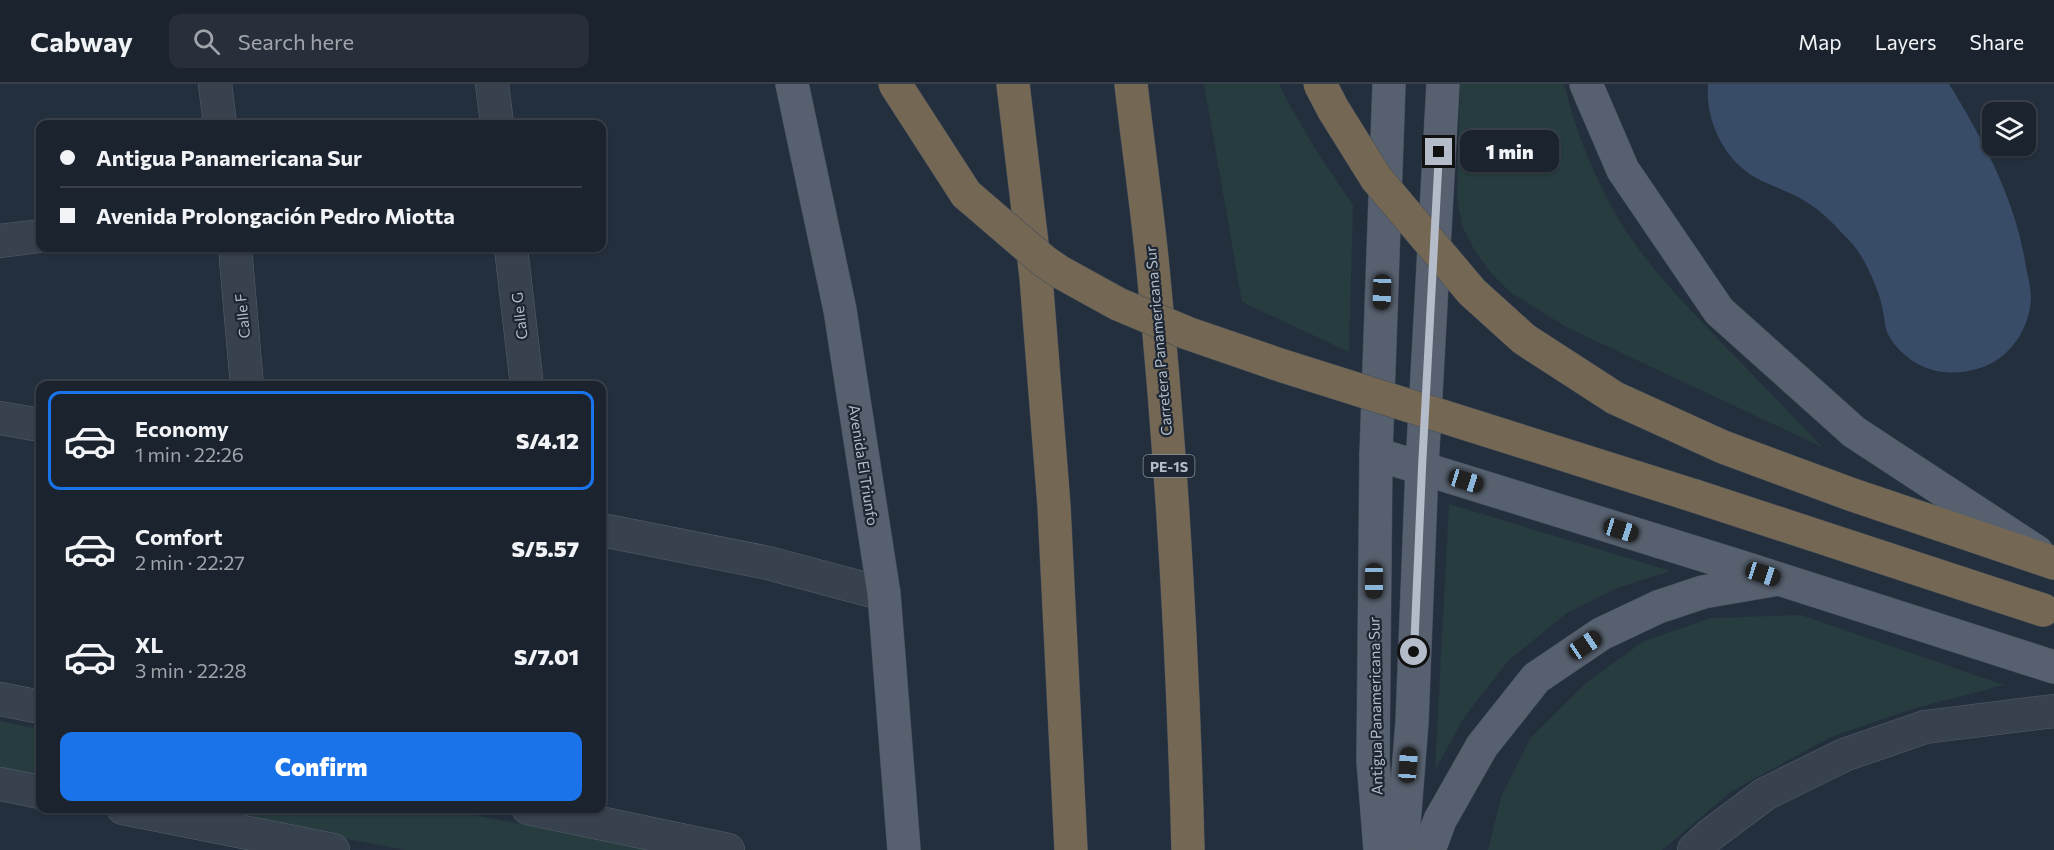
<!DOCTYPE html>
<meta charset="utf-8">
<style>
:root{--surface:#1b232e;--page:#282f3a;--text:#f1f3f6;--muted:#a0a4aa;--line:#39404a;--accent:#1a73e8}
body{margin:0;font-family:Commissioner,sans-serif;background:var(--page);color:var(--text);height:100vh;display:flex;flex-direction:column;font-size:22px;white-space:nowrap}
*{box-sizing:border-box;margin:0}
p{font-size:20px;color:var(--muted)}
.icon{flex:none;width:33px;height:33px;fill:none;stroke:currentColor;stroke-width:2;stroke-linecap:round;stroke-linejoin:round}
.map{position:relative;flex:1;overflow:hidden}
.drawer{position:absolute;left:36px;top:297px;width:570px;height:432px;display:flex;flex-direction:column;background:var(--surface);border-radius:12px;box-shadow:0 2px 4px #0004,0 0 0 2px var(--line)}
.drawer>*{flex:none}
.top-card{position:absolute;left:36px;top:36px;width:570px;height:132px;border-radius:12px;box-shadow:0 2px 4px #0004,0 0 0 2px var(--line);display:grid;align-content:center;height:132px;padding:0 24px;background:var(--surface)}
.tools{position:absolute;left:1982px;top:18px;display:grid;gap:12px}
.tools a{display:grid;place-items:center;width:54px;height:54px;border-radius:12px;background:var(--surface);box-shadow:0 2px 4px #0004,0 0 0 2px var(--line);font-size:30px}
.end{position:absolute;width:27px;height:27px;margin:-14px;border:8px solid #b4bcc9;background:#111;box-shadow:0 0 0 3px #111}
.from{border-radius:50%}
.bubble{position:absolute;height:42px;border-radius:12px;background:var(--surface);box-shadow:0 2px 4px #0004,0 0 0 2px var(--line);font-size:20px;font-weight:800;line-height:42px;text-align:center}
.car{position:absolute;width:18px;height:36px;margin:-18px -9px;border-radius:8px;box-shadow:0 0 4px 2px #0007;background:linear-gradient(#222 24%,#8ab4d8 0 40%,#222 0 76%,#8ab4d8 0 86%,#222 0)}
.top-card b{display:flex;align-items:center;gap:21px;height:57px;font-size:22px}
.top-card b+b{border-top:2px solid var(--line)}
.top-card i{width:15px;height:15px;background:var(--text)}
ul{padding:10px 0 0;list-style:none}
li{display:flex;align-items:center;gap:18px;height:99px;margin:0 12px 9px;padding:0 12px;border:3px solid transparent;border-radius:12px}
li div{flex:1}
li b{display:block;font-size:22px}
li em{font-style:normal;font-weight:800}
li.active{border-color:var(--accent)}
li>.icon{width:54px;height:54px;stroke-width:1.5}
.action{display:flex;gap:12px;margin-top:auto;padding:12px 24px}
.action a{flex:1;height:69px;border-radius:12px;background:var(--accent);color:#fff;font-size:24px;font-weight:800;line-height:69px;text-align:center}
header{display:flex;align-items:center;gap:36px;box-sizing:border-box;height:84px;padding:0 30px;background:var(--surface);border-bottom:2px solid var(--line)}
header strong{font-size:28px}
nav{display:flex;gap:33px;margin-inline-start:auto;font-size:21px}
.search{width:420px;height:54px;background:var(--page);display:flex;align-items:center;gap:15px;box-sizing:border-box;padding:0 21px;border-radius:12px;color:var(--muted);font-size:22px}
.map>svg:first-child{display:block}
.green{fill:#263c3f}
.water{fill:#394c67}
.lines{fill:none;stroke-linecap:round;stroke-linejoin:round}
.minor-casing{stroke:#565f6c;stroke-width:34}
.major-casing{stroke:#414a57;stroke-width:34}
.highway-casing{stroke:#434c59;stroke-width:34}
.minor{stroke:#38414e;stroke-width:33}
.major{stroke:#56606e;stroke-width:33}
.highway{stroke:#746855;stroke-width:33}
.highway-bridge-casing{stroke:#434c59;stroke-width:34;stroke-linecap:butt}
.highway-bridge{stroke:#746855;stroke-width:33}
.route{stroke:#b4bcc9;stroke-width:8}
.labels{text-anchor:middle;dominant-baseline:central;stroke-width:4.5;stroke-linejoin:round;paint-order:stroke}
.shield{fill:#1d2633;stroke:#878f9c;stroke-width:1.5}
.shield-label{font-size:14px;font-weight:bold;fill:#b4bcc9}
.street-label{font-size:15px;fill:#b4bcc9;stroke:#1d2633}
</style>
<header>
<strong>Cabway</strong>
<div class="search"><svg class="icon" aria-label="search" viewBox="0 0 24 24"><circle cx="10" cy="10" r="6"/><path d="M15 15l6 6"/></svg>Search here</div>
<nav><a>Map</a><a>Layers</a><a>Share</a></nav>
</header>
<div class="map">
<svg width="2054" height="766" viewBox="0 0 2054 766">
<rect width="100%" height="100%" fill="#242f3e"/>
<!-- green -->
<g class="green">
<path d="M1204,0H1279L1284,11L1317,68L1353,121L1349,268L1242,218Z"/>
<path d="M1460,0H1564C1576,49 1595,96 1621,139C1650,185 1687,223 1724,261C1757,295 1790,329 1822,363L1566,243L1510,208L1491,189L1475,167L1462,142L1457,114Z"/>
<path d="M1449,420L1671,487L1617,504L1567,529L1509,576L1465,632L1435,686Z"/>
<path d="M1801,531L2004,601L1912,625L1831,653L1732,707L1662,766H1488L1501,713L1531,653L1587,598L1644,557L1711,534Z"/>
<path d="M0,637L40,645V694L0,686Z"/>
<path d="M194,725H444L654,766H405Z"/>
</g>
<!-- water -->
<path class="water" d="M1708,0H1949C1984,57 2016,117 2026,183C2028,193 2031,204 2031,214C2030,241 2014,268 1990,280C1967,291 1938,292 1916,279C1904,272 1890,258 1886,245C1884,235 1883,224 1880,214C1873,194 1863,170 1848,155C1836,143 1825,130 1811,121C1796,110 1779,105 1762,97C1726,80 1705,39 1708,0Z"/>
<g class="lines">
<!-- minor casing -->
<g class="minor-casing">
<g id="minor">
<path d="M215,0L220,40"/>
<path d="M492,0L497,40"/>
<path d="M0,157L40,152"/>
<path d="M235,164L247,302"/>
<path d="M511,164L527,302"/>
<path d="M0,334L40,341"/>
<path d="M602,446L768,479L884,510"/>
<path d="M0,615L40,623"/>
<path d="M0,700L40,708"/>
<path d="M123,724L333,766"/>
<path d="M528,724L728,766"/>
<path d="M1694,766L1710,751L1765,710L1844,671L1925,643L2054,627"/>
</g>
</g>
<!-- major casing -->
<g class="major-casing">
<g id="major">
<path d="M792,0L840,226L884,510L904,766"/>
<path d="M1586,0L1623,86L1719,227L1854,348L2037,468"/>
<path d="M1376,370L1732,480L2054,583"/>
<path d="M1380,766L1373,677L1376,370L1389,0"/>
<path d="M1402,766L1412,638L1422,383L1443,0"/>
<path d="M1429,766L1440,736L1482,662L1536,594L1601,550L1658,523L1703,508L1773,496"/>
</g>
</g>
<!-- highway casing -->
<g class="highway-casing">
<g id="highway">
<path d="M1013,0L1036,193L1054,422L1071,766"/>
<path d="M1131,0C1138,62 1147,123 1153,185C1172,378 1183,572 1188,766"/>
<path d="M1723,363L1850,410L2054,479"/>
<path d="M1695,412L2043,526"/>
</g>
</g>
<!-- minor -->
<use href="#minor" class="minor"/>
<!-- major -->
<use href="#major" class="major"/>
<!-- highway -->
<use href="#highway" class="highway"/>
<!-- highway-bridge casing -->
<g class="highway-bridge-casing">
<g id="highway-bridge">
<path d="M895,0L966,110L1044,177L1060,188L1118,220L1187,249L1280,281L1695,412"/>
<path d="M1320,0L1333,25L1376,94L1472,208L1524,255L1615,314L1723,363"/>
</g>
</g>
<!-- highway-bridge -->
<use href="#highway-bridge" class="highway-bridge"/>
</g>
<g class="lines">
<!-- route -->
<path class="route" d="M1414,568L1422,384L1439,68"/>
</g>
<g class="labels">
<!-- shield labels -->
<rect class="shield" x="1143.5" y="371" width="51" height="22" rx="4.5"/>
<g class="shield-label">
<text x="1169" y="382">PE-1S</text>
</g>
<!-- street labels -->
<g class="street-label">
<text transform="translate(242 232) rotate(-96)">Calle F</text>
<text transform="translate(519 232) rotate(-97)">Calle G</text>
<text transform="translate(1158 257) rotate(-95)">Carretera Panamericana Sur</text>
<text transform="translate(864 381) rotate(81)">Avenida El Triunfo</text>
<text transform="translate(1375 622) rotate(-91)">Antigua Panamericana Sur</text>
</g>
</g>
</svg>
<div class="tools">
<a><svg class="icon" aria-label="layers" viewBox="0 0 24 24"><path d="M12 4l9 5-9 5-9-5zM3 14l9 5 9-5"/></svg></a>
</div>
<i class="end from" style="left:1414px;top:568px"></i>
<i class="end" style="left:1439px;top:68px"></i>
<div class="bubble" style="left:1460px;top:46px;width:99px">1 min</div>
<i class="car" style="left:1382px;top:208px;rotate:182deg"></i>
<i class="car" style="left:1466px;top:397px;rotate:107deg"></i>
<i class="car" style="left:1621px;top:446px;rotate:107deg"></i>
<i class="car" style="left:1763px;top:490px;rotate:108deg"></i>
<i class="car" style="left:1374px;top:497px;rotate:180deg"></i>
<i class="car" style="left:1585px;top:561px;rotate:56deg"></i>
<i class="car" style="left:1408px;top:681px;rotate:4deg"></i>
<div class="top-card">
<b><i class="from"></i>Antigua Panamericana Sur</b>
<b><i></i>Avenida Prolongación Pedro Miotta</b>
</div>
<section class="drawer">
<ul>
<li class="active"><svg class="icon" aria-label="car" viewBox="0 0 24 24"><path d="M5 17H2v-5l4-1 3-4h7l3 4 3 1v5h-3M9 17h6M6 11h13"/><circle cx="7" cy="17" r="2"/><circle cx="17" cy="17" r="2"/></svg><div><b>Economy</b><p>1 min · 22:26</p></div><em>S/4.12</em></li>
<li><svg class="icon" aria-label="car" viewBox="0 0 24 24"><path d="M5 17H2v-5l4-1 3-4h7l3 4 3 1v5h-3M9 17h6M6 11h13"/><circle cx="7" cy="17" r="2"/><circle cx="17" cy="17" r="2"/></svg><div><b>Comfort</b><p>2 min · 22:27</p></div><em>S/5.57</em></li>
<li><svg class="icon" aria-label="car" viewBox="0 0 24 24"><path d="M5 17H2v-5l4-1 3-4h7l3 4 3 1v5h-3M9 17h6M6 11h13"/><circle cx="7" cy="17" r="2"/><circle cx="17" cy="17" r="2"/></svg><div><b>XL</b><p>3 min · 22:28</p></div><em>S/7.01</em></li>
</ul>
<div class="action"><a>Confirm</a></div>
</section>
</div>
